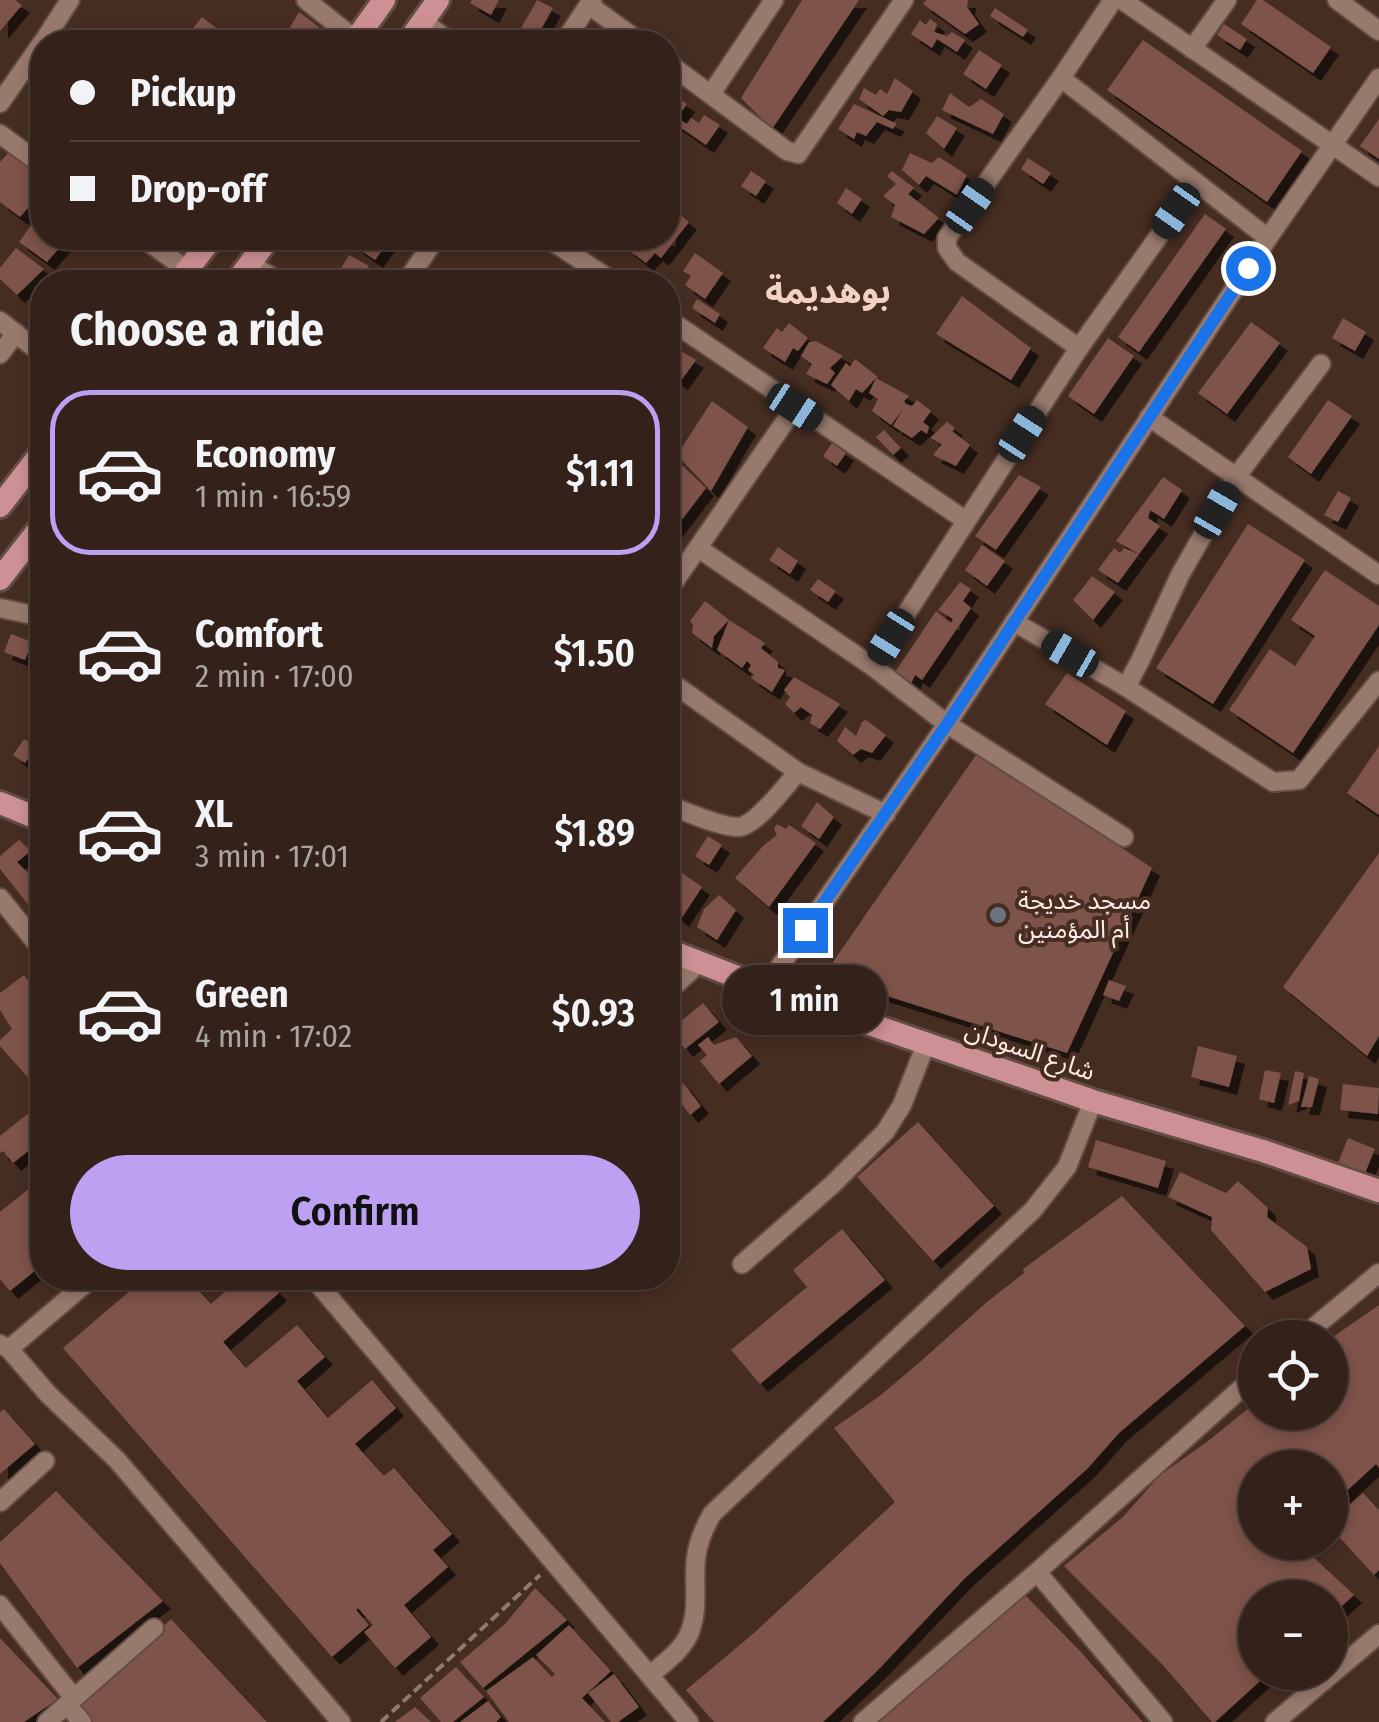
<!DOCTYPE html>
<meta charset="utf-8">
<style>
:root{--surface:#34221a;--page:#3c2a23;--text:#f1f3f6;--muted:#a9a4a2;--line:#4e3f39;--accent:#bca0f2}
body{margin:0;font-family:"Fira Sans Condensed","Noto Sans Arabic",sans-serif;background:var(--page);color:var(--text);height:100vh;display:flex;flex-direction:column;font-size:38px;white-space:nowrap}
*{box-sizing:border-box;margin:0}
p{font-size:32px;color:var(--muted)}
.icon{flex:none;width:55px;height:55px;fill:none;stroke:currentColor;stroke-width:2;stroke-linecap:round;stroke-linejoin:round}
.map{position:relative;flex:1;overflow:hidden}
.details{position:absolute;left:30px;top:270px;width:650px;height:1020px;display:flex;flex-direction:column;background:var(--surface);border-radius:40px;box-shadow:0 5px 15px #0003,0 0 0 2px var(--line)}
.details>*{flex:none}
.banner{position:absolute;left:30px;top:30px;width:650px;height:220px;border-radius:40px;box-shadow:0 5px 15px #0003,0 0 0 2px var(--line);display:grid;align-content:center;height:220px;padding:0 40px;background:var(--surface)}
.controls{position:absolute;left:1238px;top:1320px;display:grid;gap:20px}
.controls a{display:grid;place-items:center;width:110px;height:110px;border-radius:50%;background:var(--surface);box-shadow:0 5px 15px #0003,0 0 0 2px var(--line);font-size:50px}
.end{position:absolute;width:45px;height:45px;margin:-22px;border:12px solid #1a73e8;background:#fff;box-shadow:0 0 0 5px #fff}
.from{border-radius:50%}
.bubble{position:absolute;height:70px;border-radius:35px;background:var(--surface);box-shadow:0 5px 15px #0003,0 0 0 2px var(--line);font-size:32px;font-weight:600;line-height:70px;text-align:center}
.car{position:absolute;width:30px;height:60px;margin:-30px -15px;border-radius:12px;box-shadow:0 0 8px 2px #0007;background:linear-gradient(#222 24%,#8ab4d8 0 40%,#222 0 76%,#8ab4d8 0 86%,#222 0)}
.banner b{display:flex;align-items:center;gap:35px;height:95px;font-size:38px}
.banner b+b{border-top:2px solid var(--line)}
.banner i{width:25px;height:25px;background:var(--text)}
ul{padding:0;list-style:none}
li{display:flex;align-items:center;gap:30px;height:165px;margin:0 20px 15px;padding:0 20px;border:5px solid transparent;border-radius:40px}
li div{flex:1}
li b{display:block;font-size:38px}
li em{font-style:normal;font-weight:600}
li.on{border-color:var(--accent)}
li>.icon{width:90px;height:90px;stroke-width:1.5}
h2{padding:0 40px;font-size:45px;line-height:120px}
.cta{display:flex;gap:20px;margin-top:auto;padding:20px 40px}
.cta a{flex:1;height:115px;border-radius:60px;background:var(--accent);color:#111;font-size:40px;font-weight:600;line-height:115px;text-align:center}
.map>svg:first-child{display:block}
.building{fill:#7e5348;filter:url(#shadow)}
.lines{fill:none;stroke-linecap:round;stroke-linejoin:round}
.minor-casing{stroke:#624c43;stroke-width:22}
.major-casing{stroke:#624c43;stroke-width:28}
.path{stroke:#907a71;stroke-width:4;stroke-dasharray:10 5;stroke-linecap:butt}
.minor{stroke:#987a6d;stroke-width:18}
.major{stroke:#cd9095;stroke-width:22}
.route{stroke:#1a73e8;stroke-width:12}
.worship-dot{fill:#6b7280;stroke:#462d22;stroke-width:4}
.labels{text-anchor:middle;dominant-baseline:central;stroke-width:8;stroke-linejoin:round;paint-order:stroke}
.poi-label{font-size:25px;fill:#fdece5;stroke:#462d22;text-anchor:start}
.street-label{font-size:25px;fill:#fdece5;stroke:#462d22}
.district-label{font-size:35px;font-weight:bold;fill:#f3d1c3;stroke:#462d22}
</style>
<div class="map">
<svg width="1379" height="1722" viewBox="0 0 1379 1722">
<defs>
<filter id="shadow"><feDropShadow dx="8" dy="8" stdDeviation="0" flood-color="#0009"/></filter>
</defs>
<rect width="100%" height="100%" fill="#462d22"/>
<!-- building -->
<g class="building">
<path d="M0,0H15L22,5L0,31Z"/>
<path d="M472,0H499L491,15L470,3Z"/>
<path d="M537,0L553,8L535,40L519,32Z"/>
<path d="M802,0H859L772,129L741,98Z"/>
<path d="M926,0H968L967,7L979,24L965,34L923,4Z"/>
<path d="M1257,0H1263L1331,47L1313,73L1241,24Z"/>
<path d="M995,8L1028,30L1023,37L990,16Z"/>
<path d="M299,12L319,27L309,42H294L285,36Z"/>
<path d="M202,17L234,42H204L190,32Z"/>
<path d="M930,19L937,24L934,32L947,36L952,32L965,40L957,52L937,39L932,48L911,34L920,20L926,25Z"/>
<path d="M1224,24L1247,39L1240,50L1217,35Z"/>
<path d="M1143,40L1302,151L1267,202L1107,90Z"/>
<path d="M979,50L1002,65L986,89L963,74Z"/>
<path d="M895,78L913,91L901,112L889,110L883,116L859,99L864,88L876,95L880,89L887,94Z"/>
<path d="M671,93L687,104L677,118L687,124L691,118L699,123L704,115L720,125L706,145L668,119V98Z"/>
<path d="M950,93L969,107L981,99L1004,114L993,134L942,110Z"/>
<path d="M854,104L893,122L897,123L893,129L877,122L866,136L857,132L854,139L838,129Z"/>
<path d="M937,116L957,128L944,149L926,133Z"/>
<path d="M1379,119V159L1360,146Z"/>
<path d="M9,152L42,179V192L20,217L0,202V162Z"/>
<path d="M910,153L932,163L939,157L967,175L957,195L926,176L919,185L902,170Z"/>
<path d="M1028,158L1051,173L1043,184L1021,169Z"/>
<path d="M751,171L766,181L756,196L741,186Z"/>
<path d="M892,171L914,188L908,194L939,218L924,234L891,217L895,205L883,196L896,184L887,176Z"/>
<path d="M846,188L862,199L852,214L837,203Z"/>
<path d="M672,208L689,222L661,258L655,253L646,263L626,248L630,243L621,238H668V216Z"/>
<path d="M42,210V238H68L47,262L19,242Z"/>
<path d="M1205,214L1226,229L1139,352L1118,337Z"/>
<path d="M361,238H391L375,260L355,246Z"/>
<path d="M16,248L44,269L17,295L0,279V268Z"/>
<path d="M695,253L723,273L705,299L685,285L691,276L683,271Z"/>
<path d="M349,255L369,266L360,282H339L334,280Z"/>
<path d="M962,296L1031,348L1011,380L936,334Z"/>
<path d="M697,299L720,314L715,323L692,308Z"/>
<path d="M1343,318L1366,332L1355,351L1332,338Z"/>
<path d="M1251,322L1280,343L1227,414L1198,393Z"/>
<path d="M789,323L808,338L798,351L793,348L785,362L763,348L777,328L782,332Z"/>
<path d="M1108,338L1134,356L1094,414L1068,396Z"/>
<path d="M816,341L843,356L830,368L835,373L827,384L806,374L812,364L801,356L809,342Z"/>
<path d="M672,346L696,360L680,382L668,374V353Z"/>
<path d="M855,359L878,377L876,378L909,396L904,401L906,404L912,406L917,400L931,411L923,422L929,427L927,434L921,430L912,438L893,426L903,409L891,425L872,411L878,399L869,393L876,378L862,393L856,389L849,401L831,385L846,363L850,367Z"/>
<path d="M1328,400L1352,416L1311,474L1288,457Z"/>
<path d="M712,401L748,427L711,491L677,455Z"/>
<path d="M947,422L955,428L952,431L970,445L956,466L933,455L942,444L930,438Z"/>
<path d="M884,430L901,448L893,455L876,437Z"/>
<path d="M832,443L846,453L837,466L823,456Z"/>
<path d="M671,455L706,488L671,534L668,531V459Z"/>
<path d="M1019,475L1041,487L996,550L975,536Z"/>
<path d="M1163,477L1182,490L1164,519L1150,510L1148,518L1160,526L1139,554L1116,541Z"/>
<path d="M1338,491L1351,498L1338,522L1324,515Z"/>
<path d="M1248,524L1305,560L1213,704L1156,668Z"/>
<path d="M982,545L1005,561L987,586L965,570Z"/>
<path d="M778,547L798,561L790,574L769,560Z"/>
<path d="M1114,548L1120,553L1124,548L1139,554L1118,583L1098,570Z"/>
<path d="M1325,570L1379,606V625L1293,753L1229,710L1270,649L1295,666L1315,636L1291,620Z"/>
<path d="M1092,576L1115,592L1093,620L1073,600Z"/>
<path d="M818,579L836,591L828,602L810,590Z"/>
<path d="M960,582L971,589L963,601L971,608L922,680L915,675L911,684L895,672L936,611L951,623L953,619L938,610Z"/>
<path d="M705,601L729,620L714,636L712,648L692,633L693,625L690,621Z"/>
<path d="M729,620L765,643L761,648L778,662V668L785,670L772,692L751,678L754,675L748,670L751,665L747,661L742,668L717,650Z"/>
<path d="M11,634L32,642L25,660L4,652Z"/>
<path d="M1067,673L1126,711L1107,745L1045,704Z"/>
<path d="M794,677L840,704L820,729L810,723L812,715L801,707L794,713L785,704L790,697L784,690Z"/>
<path d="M866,720L886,735L872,753L861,749L853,755L837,741L845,727L856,736L862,722Z"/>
<path d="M24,739L36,747L25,763L13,755Z"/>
<path d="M1379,746V815L1347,793Z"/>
<path d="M978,752L1152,868L1067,1053L846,983L833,962Z"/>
<path d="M817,802L834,817L819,839L801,826Z"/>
<path d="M777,824L786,829L789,825L816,843L769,907L735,878L763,846L777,835L774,829Z"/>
<path d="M708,836L722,845L709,865L695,856Z"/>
<path d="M19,840L31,851L17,862L42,887V922L0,869V856Z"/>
<path d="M1379,853V1036L1367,1056L1283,987Z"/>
<path d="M668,863L702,887L681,919L668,908Z"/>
<path d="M719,895L736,910L717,940L697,927L704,909Z"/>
<path d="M24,975L42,1000V1089L40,1091L0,1046V1040L12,1029L0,1010V993Z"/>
<path d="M1109,980L1126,986L1119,1001L1103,995Z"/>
<path d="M703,1003L719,1022L685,1049L670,1030Z"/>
<path d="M708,1037L714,1045L736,1037L752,1056L719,1084L700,1061L707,1055L698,1045Z"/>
<path d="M1198,1046L1237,1056L1229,1087L1191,1077Z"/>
<path d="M1265,1070L1281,1073L1274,1103L1259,1099Z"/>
<path d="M1295,1071L1304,1073L1299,1101L1288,1105Z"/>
<path d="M1309,1076L1319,1079L1312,1107H1301Z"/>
<path d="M683,1083L701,1106L690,1115L672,1091Z"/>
<path d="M1343,1084L1379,1088L1378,1114L1340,1110Z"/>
<path d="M30,1112L42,1128V1140L13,1163L3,1151L0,1153V1136Z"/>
<path d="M918,1122L994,1206L933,1261L857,1177Z"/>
<path d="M1348,1138L1375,1149L1363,1178L1336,1168Z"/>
<path d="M1096,1140L1166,1161L1158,1188L1088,1167Z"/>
<path d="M1180,1172L1226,1193L1238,1181L1268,1208L1267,1217L1307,1247L1311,1269L1265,1292L1211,1230L1212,1217L1168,1197Z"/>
<path d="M42,1178V1235L37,1239L42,1246V1265L10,1291L0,1279V1212Z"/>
<path d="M1122,1196L1245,1326L1119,1433L1087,1469L965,1578L877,1671L823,1722H714L686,1690L754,1633L895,1502L834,1428L881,1395L920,1362L987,1302L1024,1273L1023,1269Z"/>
<path d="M842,1229L885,1280L760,1384L731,1350L807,1287L793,1270Z"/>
<path d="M145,1278H188L211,1304L241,1278H265L279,1293L223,1342L246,1368L297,1325L325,1357L297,1381L328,1418L372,1380L396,1408L355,1444L384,1476L394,1468L452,1534L433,1550L448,1567L404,1605L431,1637L395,1668L364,1632L373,1625L358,1608L356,1610L369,1625L332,1657L63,1348Z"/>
<path d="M1379,1305V1468L1376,1464L1339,1498L1343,1501L1330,1511V1468H1255V1542H1297L1354,1595L1330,1617V1598H1255V1672H1270L1215,1722H1212L1162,1664L1064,1566L1124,1516L1159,1476L1208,1441L1255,1403V1412H1330V1339Z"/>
<path d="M4,1409L35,1444L0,1474V1412Z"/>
<path d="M56,1491L163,1601L77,1668L0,1563V1542Z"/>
<path d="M1363,1493L1379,1510V1570L1374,1575L1330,1527V1523Z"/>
<path d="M535,1588L567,1620L483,1688L460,1662L505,1624Z"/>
<path d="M1025,1595L1080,1651L1143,1722H876Z"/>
<path d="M171,1619L267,1722H86L75,1710Z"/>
<path d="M569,1625L611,1671L582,1698L605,1722H509L486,1691L533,1657L552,1677L555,1674L536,1655Z"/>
<path d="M0,1638L58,1699L24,1722H0Z"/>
<path d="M456,1667L484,1697L453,1722H441L420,1698Z"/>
<path d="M614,1674L639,1707L618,1722H611L588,1693Z"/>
<path d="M488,1701L501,1717L496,1722H460Z"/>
<path d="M415,1707L431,1722H395Z"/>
</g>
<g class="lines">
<!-- minor casing -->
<g class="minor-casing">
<g id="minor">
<path d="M306,0L356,40"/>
<path d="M1122,0L1379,177"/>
<path d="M1337,0L1379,31"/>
<path d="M589,5L640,42"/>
<path d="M423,21L450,42"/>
<path d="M43,42L70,0"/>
<path d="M564,42L592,0"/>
<path d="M1192,49L1227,0"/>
<path d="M668,63L787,151L798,154L904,0"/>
<path d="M1061,78L1268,238"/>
<path d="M711,94L774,0"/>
<path d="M0,103L42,43"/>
<path d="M0,134L42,165"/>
<path d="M143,238L187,270"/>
<path d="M547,238L614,282"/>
<path d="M250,263L279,282"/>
<path d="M406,282L436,238"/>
<path d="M668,319L965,520"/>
<path d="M0,321L42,354"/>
<path d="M1079,348L957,262L947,248V238L1061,78L1113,0"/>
<path d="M0,354L16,333"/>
<path d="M1149,417L1379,575"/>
<path d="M698,548L872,666L947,724L1124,837"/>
<path d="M668,591L795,407"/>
<path d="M0,608L42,617"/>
<path d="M1014,622L1126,687L1273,782L1299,780L1379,681"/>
<path d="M872,666L1079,348L1196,184"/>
<path d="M668,680L798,772L886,814"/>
<path d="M1126,687L1140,661L1180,575L1236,477L1321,364"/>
<path d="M668,805C684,811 723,828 739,827C757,825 785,786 798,772"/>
<path d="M0,898L42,950"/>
<path d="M765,988L947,724L1268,238L1379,78"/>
<path d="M668,992L700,962"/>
<path d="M742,1264L833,1184L885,1132L902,1105L926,1044"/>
<path d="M313,1278L689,1722"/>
<path d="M1301,1338L1379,1273"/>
<path d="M0,1344L9,1349L48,1394L117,1460L341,1722"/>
<path d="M9,1349L92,1278"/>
<path d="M0,1502L45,1461"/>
<path d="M1037,1572L1163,1722"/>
<path d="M0,1605L74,1698"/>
<path d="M650,1675C663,1664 680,1652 688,1636C700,1612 693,1583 696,1558C698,1541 704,1528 712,1514L1033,1210L1067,1167L1093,1101"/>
<path d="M67,1705L82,1722"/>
<path d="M47,1722L154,1628"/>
<path d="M863,1722L1037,1572L1255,1376"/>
<path d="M1275,1722L1379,1634"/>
</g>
</g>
<!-- major casing -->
<g class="major-casing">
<g id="major">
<path d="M354,42L384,0"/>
<path d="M408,42L438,0"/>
<path d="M178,282L212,238"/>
<path d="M236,282L269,238"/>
<path d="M0,506L42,452"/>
<path d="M0,579L42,525"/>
<path d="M0,803L42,820"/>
<path d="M668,950L765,988L1093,1101L1263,1151L1379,1191"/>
</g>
</g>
<!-- path -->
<path class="path" d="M381,1722L540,1575"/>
<!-- minor -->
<use href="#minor" class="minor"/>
<!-- major -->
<use href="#major" class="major"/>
</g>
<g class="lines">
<!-- route -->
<path class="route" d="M805,930L947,724L1248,268"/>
</g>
<!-- markers -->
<circle class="worship-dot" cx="998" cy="915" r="10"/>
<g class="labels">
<!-- poi labels -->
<g class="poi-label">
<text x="1018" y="901">مسجد خديجة<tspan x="1018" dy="29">أم المؤمنين</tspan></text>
</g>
<!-- street labels -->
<g class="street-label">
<text transform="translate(1030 1051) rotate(19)">شارع السودان</text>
</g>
<!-- district labels -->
<g class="district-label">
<text x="828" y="291">بوهديمة</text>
</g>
</g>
</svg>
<div class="controls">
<a><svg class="icon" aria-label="locate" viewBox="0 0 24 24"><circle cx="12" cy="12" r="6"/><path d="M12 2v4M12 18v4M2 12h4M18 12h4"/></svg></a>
<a>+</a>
<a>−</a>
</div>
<i class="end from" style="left:1248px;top:268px"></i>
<i class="end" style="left:805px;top:930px"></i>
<div class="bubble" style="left:722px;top:965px;width:165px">1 min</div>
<i class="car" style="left:970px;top:206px;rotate:35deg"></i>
<i class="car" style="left:1176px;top:211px;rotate:215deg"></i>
<i class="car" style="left:795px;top:407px;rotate:123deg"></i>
<i class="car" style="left:1022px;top:434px;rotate:33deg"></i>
<i class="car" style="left:1217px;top:510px;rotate:30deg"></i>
<i class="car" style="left:891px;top:637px;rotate:212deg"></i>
<i class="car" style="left:1070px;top:654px;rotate:300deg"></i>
<div class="banner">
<b><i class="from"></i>Pickup</b>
<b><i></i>Drop-off</b>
</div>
<section class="details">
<h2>Choose a ride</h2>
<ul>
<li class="on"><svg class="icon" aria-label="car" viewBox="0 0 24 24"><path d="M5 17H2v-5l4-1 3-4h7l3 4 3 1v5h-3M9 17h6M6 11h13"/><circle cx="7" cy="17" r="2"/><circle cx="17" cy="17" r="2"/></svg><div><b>Economy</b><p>1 min · 16:59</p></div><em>$1.11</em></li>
<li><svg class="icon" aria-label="car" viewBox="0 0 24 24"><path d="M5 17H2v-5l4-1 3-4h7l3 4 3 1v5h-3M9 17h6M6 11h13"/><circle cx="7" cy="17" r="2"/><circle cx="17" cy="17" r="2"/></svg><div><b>Comfort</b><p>2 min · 17:00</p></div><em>$1.50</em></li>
<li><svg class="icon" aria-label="car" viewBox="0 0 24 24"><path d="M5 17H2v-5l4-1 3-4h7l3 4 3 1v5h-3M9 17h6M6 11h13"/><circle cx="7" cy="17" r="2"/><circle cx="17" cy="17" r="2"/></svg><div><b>XL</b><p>3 min · 17:01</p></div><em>$1.89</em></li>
<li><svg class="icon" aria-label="car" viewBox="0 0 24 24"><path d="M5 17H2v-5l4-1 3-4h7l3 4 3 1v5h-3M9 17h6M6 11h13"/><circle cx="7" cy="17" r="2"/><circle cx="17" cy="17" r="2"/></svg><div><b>Green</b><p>4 min · 17:02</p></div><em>$0.93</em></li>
</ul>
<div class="cta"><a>Confirm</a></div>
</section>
</div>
